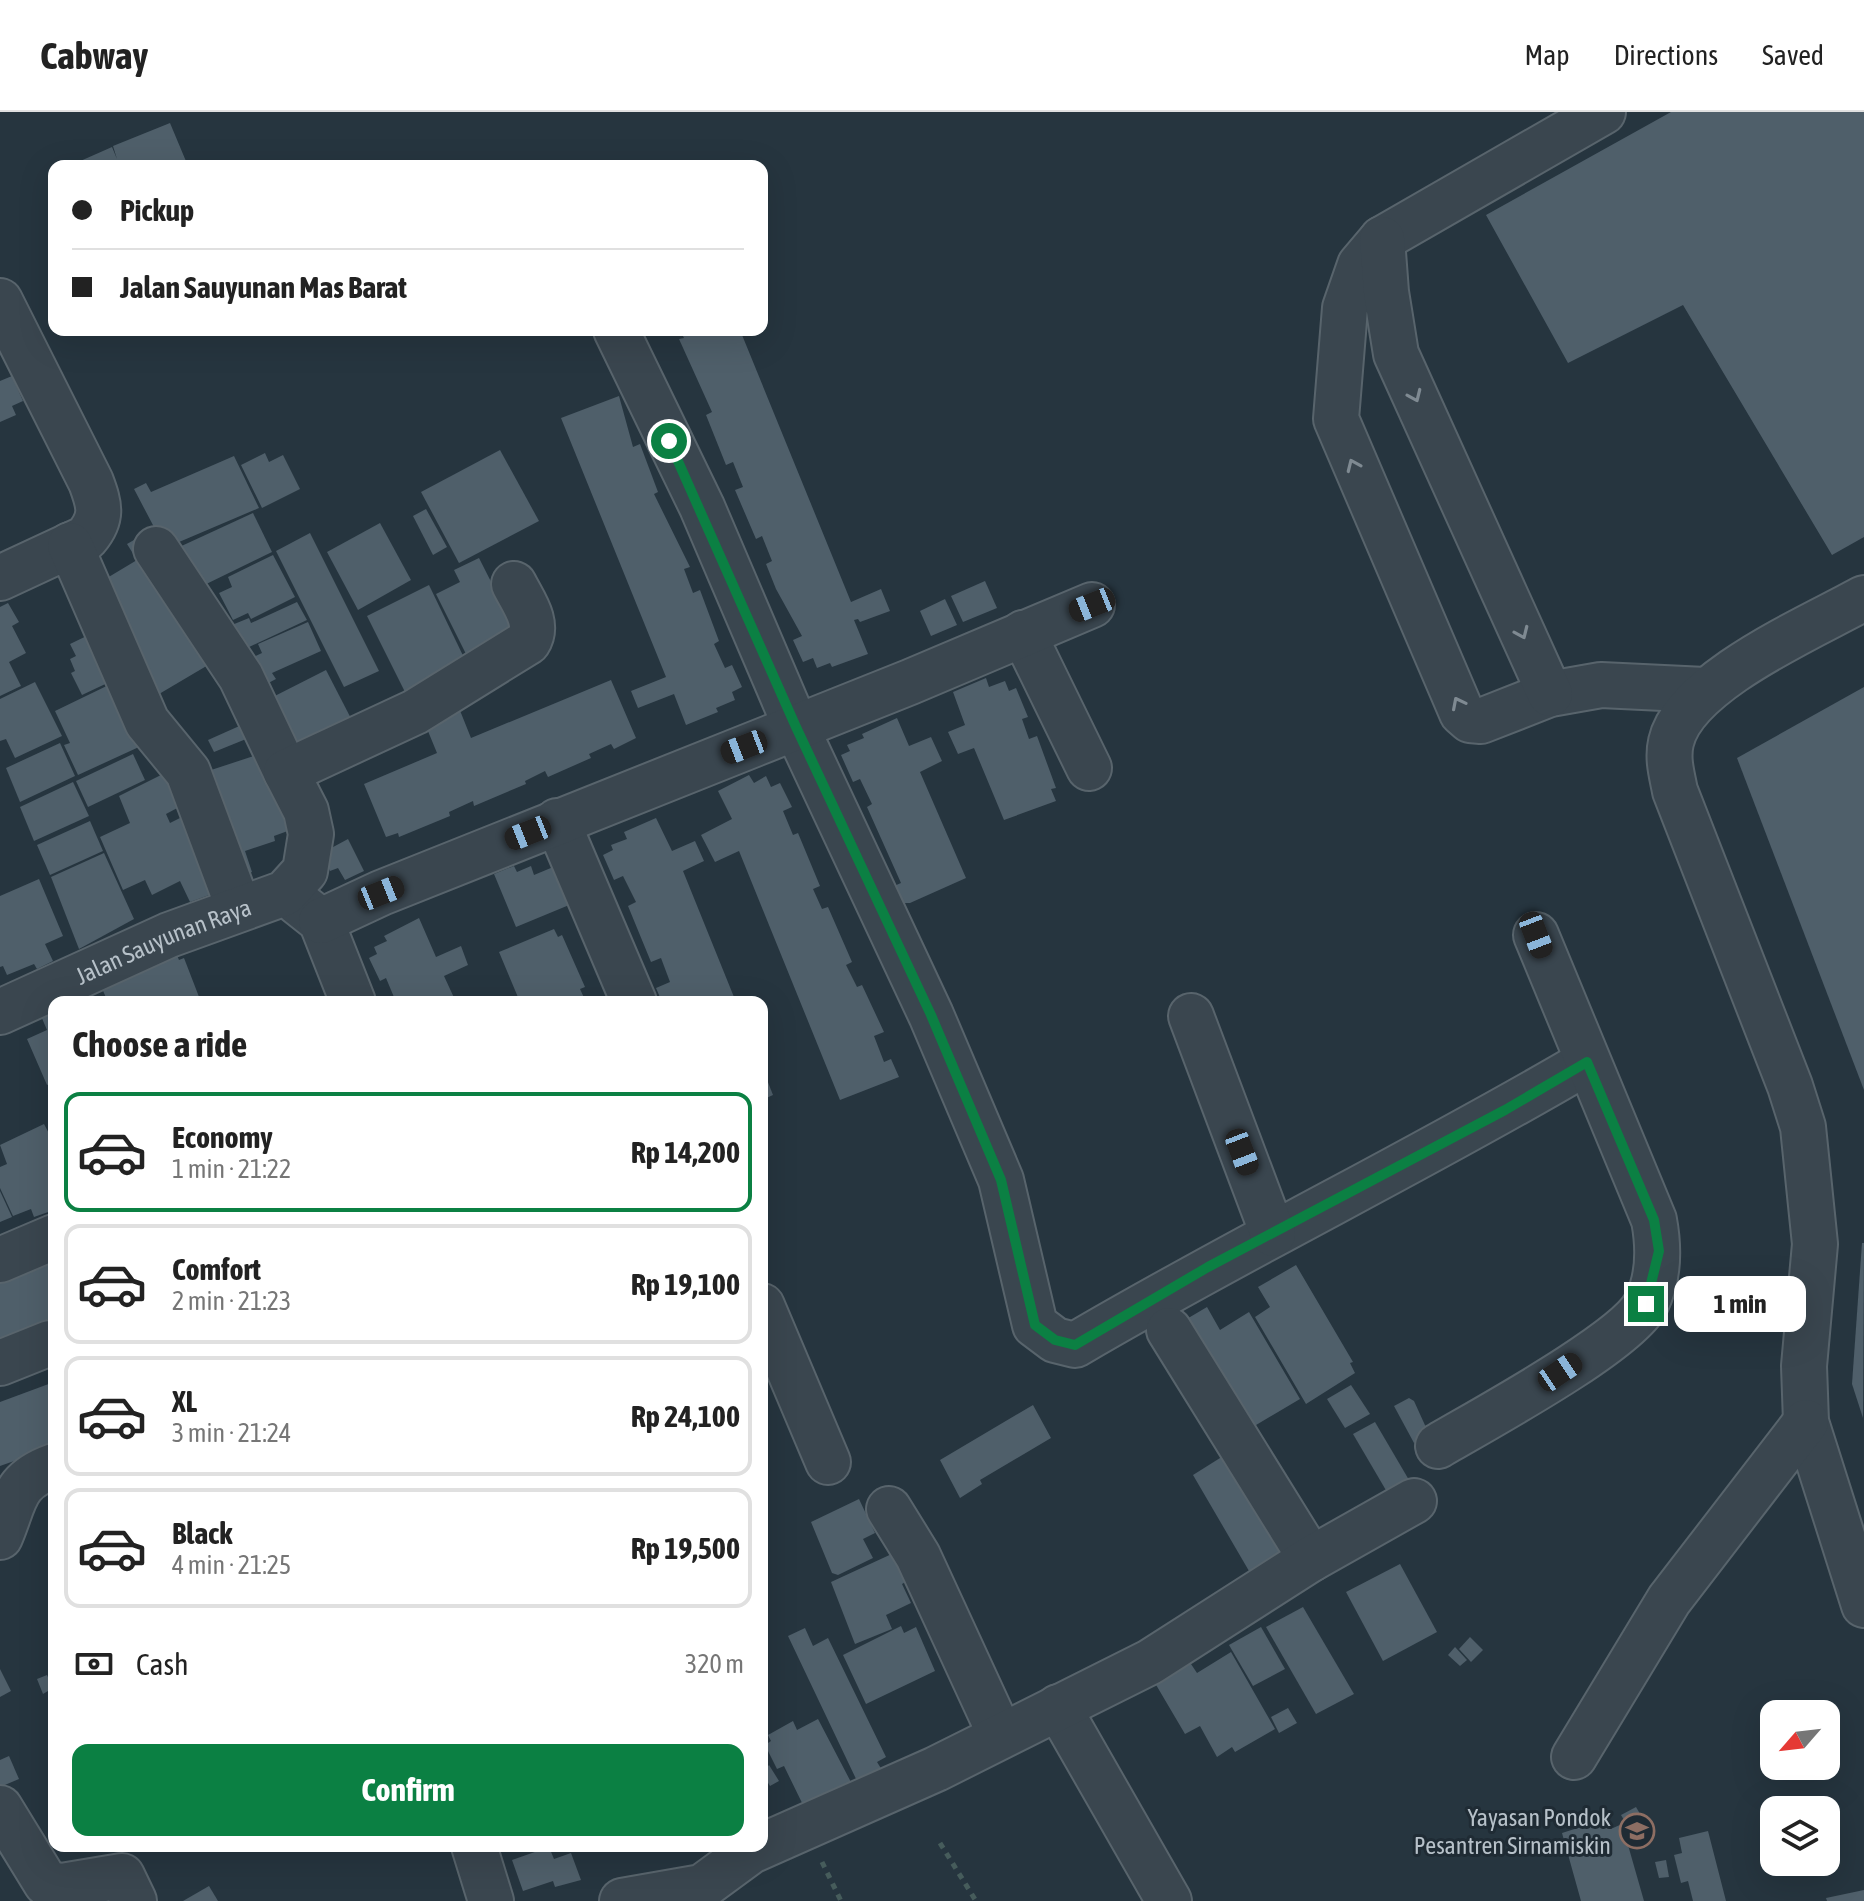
<!DOCTYPE html>
<meta charset="utf-8">
<style>
:root{--surface:#fff;--page:#f2f2f2;--text:#222;--muted:#767676;--line:#e0e0e0;--accent:#0b8043}
body{margin:0;font-family:"Asap Condensed",sans-serif;background:var(--page);color:var(--text);height:100vh;display:flex;flex-direction:column;font-size:30px;white-space:nowrap}
*{box-sizing:border-box;margin:0}
p{font-size:26px;color:var(--muted)}
.icon{flex:none;width:44px;height:44px;fill:none;stroke:currentColor;stroke-width:2;stroke-linecap:round;stroke-linejoin:round}
.map{position:relative;flex:1;overflow:hidden}
.panel{position:absolute;left:48px;top:884px;width:720px;height:856px;display:flex;flex-direction:column;background:var(--surface);border-radius:16px;box-shadow:0 8px 32px #0002}
.panel>*{flex:none}
.banner{position:absolute;left:48px;top:48px;width:720px;height:176px;border-radius:16px;box-shadow:0 8px 32px #0002;display:grid;align-content:center;height:176px;padding:0 24px;background:var(--surface)}
.needle{width:52px;rotate:242deg}
.fabs{position:absolute;left:1760px;top:1588px;display:grid;gap:16px}
.fabs a{display:grid;place-items:center;width:80px;height:80px;border-radius:16px;background:var(--surface);box-shadow:0 8px 32px #0002;font-size:40px}
.end{position:absolute;width:36px;height:36px;margin:-18px;border:10px solid #0b8043;background:#fff;box-shadow:0 0 0 4px #fff}
.from{border-radius:50%}
.bubble{position:absolute;height:56px;border-radius:16px;background:var(--surface);box-shadow:0 8px 32px #0002;font-size:26px;font-weight:700;line-height:56px;text-align:center}
.car{position:absolute;width:24px;height:48px;margin:-24px -12px;border-radius:10px;box-shadow:0 0 6px 2px #0007;background:linear-gradient(#222 24%,#8ab4d8 0 40%,#222 0 76%,#8ab4d8 0 86%,#222 0)}
.banner b{display:flex;align-items:center;gap:28px;height:76px;font-size:30px}
.banner b+b{border-top:2px solid var(--line)}
.banner i{width:20px;height:20px;background:var(--text)}
ul{padding:0;list-style:none}
li{display:flex;align-items:center;gap:24px;height:120px;margin:0 16px 12px;padding:0 8px;border:4px solid var(--line);border-radius:16px}
li div{flex:1}
li b{display:block;font-size:30px}
li em{font-style:normal;font-weight:700}
li.current{border-color:var(--accent)}
li>.icon{width:72px;height:72px;stroke-width:1.5}
h2{padding:0 24px;font-size:36px;line-height:96px}
.pay{display:flex;align-items:center;gap:20px;height:88px;padding:0 24px;font-size:30px}
.pay p{margin-inline-start:auto}
.primary-button{display:flex;gap:16px;margin-top:auto;padding:16px 24px}
.primary-button a{flex:1;height:92px;border-radius:16px;background:var(--accent);color:#fff;font-size:32px;font-weight:700;line-height:92px;text-align:center}
header{display:flex;align-items:center;gap:48px;box-sizing:border-box;height:112px;padding:0 40px;background:var(--surface);border-bottom:2px solid var(--line)}
header strong{font-size:38px}
nav{display:flex;gap:44px;margin-inline-start:auto;font-size:28px}
.map>svg:first-child{display:block}
.building{fill:#4f5f6a}
.lines{fill:none;stroke-linecap:round;stroke-linejoin:round}
.minor-casing{stroke:#58646c;stroke-width:48}
.path{stroke:#465c5b;stroke-width:5;stroke-dasharray:6 6;stroke-linecap:butt}
.minor{stroke:#3a464f;stroke-width:44}
.oneway{stroke:#7f8a92}
.route{stroke:#0b8043;stroke-width:10}
.labels{text-anchor:middle;dominant-baseline:central;stroke-width:6;stroke-linejoin:round;paint-order:stroke}
.street-label{font-size:24px;fill:#b7c1c9;stroke:#1f2b34}
.poi-label{font-size:24px;fill:#b7c1c9;stroke:#1f2b34;text-anchor:end}
</style>
<header>
<strong>Cabway</strong>
<nav><a>Map</a><a>Directions</a><a>Saved</a></nav>
</header>
<div class="map">
<svg width="1864" height="1789" viewBox="0 0 1864 1789">
<rect width="100%" height="100%" fill="#26353f"/>
<!-- building -->
<g class="building">
<path d="M1671,0H1864V425L1832,443L1683,193L1568,251L1486,103Z"/>
<path d="M170,11L188,54H69L112,35L117,47L113,34Z"/>
<path d="M680,218H740L851,490L881,477L890,499L860,510L858,507L854,508L868,542L832,555L830,551L817,556L813,546L803,550L793,528L802,524L776,477L766,452L772,449L762,424L756,427L735,378L743,375L733,350L726,353L706,303L712,300L679,227L684,226Z"/>
<path d="M12,264L23,289L12,294L16,303L0,310V269Z"/>
<path d="M619,284L633,335L640,332L658,380L654,382L690,455L684,457L693,481L700,478L719,529L714,532L725,556L732,553L742,575L732,580L735,588L716,596L718,600L686,613L674,582L638,596L631,579L666,565L561,306Z"/>
<path d="M500,338L539,409L459,451L421,380Z"/>
<path d="M265,341L269,350L283,343L300,377L262,396L241,353Z"/>
<path d="M234,344L259,396L165,436L134,377L146,371L151,380Z"/>
<path d="M426,397L447,435L433,443L413,404Z"/>
<path d="M253,401L272,440L194,478L175,437Z"/>
<path d="M380,411L411,468L358,498L327,440Z"/>
<path d="M310,421L379,559L344,575L276,439Z"/>
<path d="M141,424L220,546L154,585L92,475L137,448L127,432Z"/>
<path d="M273,443L295,485L251,507L248,501L233,508L219,481L232,475L228,465Z"/>
<path d="M479,446L520,527L471,552L436,482L460,470L454,458Z"/>
<path d="M985,469L997,496L963,510L951,484Z"/>
<path d="M429,473L468,554L411,592L367,504Z"/>
<path d="M945,487L957,513L931,524L920,499Z"/>
<path d="M297,490L307,508L234,542L222,517L249,506L251,511Z"/>
<path d="M8,491L19,510L12,514L26,541L9,550L21,574L0,584V495Z"/>
<path d="M308,510L321,539L272,561L276,567L255,578L241,551L262,541L258,532Z"/>
<path d="M99,518L118,566L82,583L71,561L75,559L70,547L76,544L70,532Z"/>
<path d="M326,558L358,620L290,654L259,592Z"/>
<path d="M986,566L989,575L1005,569L1009,579L1016,576L1028,605L1022,607L1029,627L1037,624L1056,676L1051,677L1056,689L1004,708L974,636L958,642L948,620L965,613L953,580Z"/>
<path d="M119,568L152,629L78,663L64,633L70,631L55,599Z"/>
<path d="M611,568L636,626L614,637L611,632L589,642L591,646L548,665L545,659L525,669L526,672L474,694L473,689L449,700L450,704L399,725L398,721L386,725L364,672L437,641L423,607L457,591L471,626Z"/>
<path d="M35,570L62,624L15,646L6,627L0,629V587Z"/>
<path d="M1864,575V978L1737,646Z"/>
<path d="M897,606L909,634L931,625L942,649L920,660L966,766L910,791H901L894,774L901,771L867,695L872,692L860,667L853,670L841,643L850,639L847,633L864,626L862,622Z"/>
<path d="M255,607L261,621L214,640L208,628Z"/>
<path d="M60,631L75,664L20,690L6,656Z"/>
<path d="M266,640L296,716L274,724L275,729L245,739L252,760L237,766L205,660Z"/>
<path d="M133,642L145,668L88,695L76,669Z"/>
<path d="M165,661L181,694L166,702L170,711L186,703L210,753L200,758L212,782L190,790L180,769L152,783L145,768L123,778L100,725L130,711L119,684Z"/>
<path d="M749,663L754,671L766,664L771,675L780,671L792,695L783,699L793,723L798,721L820,774L813,777L822,797L828,795L852,850L846,853L857,875L862,873L884,920L874,924L884,950L891,947L899,965L840,988L739,739L715,750L701,723L732,707L718,679Z"/>
<path d="M73,670L89,704L34,729L20,695Z"/>
<path d="M656,706L672,739L695,729L704,749L683,759L736,890H662L656,876L670,870L661,846L651,850L628,794L636,790L623,764L614,768L603,743L613,738L611,733L627,727L624,720Z"/>
<path d="M90,709L103,739L50,763L37,733Z"/>
<path d="M348,727L364,759L345,768L338,756L330,759L322,741Z"/>
<path d="M104,741L134,807L79,837L51,765Z"/>
<path d="M558,753L574,791L516,815L494,762L514,754L517,760L531,754L534,763Z"/>
<path d="M39,767L63,824L45,832L53,849L37,857L34,852L7,863L3,854L0,855V784Z"/>
<path d="M419,806L436,845L461,834L468,853L444,864L456,890H396L386,866L380,869L369,846L377,842L374,835L387,829L384,824Z"/>
<path d="M554,817L558,825L562,823L585,875L580,877L586,890H520L499,840Z"/>
<path d="M176,841L179,848L184,846L201,890H108L100,872Z"/>
<path d="M54,891V970L47,973L27,927L47,918L38,897Z"/>
<path d="M762,955L773,983L762,988Z"/>
<path d="M44,1012L54,1031V1098L34,1105L31,1097L13,1104L0,1076V1055L7,1052L0,1033Z"/>
<path d="M0,1079L12,1105L0,1110Z"/>
<path d="M1862,1131H1864L1863,1306L1852,1272Z"/>
<path d="M46,1146L54,1164V1205L0,1228V1165Z"/>
<path d="M1296,1153L1353,1250L1350,1251L1355,1261L1306,1292L1255,1205L1270,1195L1258,1175Z"/>
<path d="M1207,1195L1220,1218L1249,1200L1300,1287L1246,1319L1185,1208Z"/>
<path d="M54,1270V1335L0,1354V1290Z"/>
<path d="M1351,1273L1370,1302L1345,1316L1327,1287Z"/>
<path d="M1409,1286L1414,1289L1429,1322L1414,1331L1394,1294Z"/>
<path d="M1033,1293L1051,1326L980,1368L982,1372L960,1386L940,1348Z"/>
<path d="M1375,1310L1409,1368L1387,1380L1353,1322Z"/>
<path d="M1228,1341L1286,1440L1256,1471L1193,1363Z"/>
<path d="M859,1387L875,1421L863,1427L873,1446L838,1463L832,1461L811,1410Z"/>
<path d="M896,1440L909,1468L902,1472L911,1491L886,1503L892,1517L855,1532L831,1470Z"/>
<path d="M1400,1452L1437,1520L1383,1549L1346,1480Z"/>
<path d="M1303,1495L1354,1582L1316,1602L1266,1515Z"/>
<path d="M901,1514L904,1521L916,1515L935,1559L866,1592L843,1543Z"/>
<path d="M1261,1515L1285,1557L1253,1574L1229,1533Z"/>
<path d="M805,1516L813,1534L828,1526L886,1645L877,1650L882,1658L857,1669L788,1524Z"/>
<path d="M1470,1525L1483,1538L1471,1550L1459,1537Z"/>
<path d="M1455,1535L1467,1548L1460,1554L1448,1543Z"/>
<path d="M1231,1540L1275,1617L1235,1640L1232,1635L1217,1645L1200,1614L1185,1622L1152,1566L1187,1546L1197,1561Z"/>
<path d="M0,1557L11,1579L0,1585Z"/>
<path d="M47,1563L53,1576L43,1582L37,1567Z"/>
<path d="M1288,1596L1297,1611L1279,1621L1271,1605Z"/>
<path d="M818,1607L853,1674L805,1697L784,1654L777,1657L765,1633L771,1629L768,1623L793,1609L797,1618Z"/>
<path d="M9,1644L19,1667L0,1675V1648Z"/>
<path d="M769,1653L779,1669L770,1674L762,1661Z"/>
<path d="M1636,1695L1646,1712L1631,1720L1621,1703Z"/>
<path d="M1609,1706L1613,1716L1622,1712L1644,1789H1581L1562,1721Z"/>
<path d="M1708,1719L1726,1789H1693L1688,1769L1681,1771L1674,1743L1682,1741L1679,1726Z"/>
<path d="M549,1735L554,1747L571,1741L581,1768L555,1775L553,1769L523,1779L512,1748Z"/>
<path d="M1666,1748L1669,1765L1659,1766L1655,1750Z"/>
<path d="M209,1774L218,1789H183Z"/>
<path d="M1864,1778V1789H1827L1826,1786Z"/>
</g>
<g class="lines">
<!-- minor casing -->
<g class="minor-casing">
<g id="minor">
<path d="M1603,0L1382,127L1360,153L1345,196L1336,307L1462,601L1470,608L1481,609L1550,582L1601,573L1705,578"/>
<path d="M1382,127L1386,180L1396,242L1550,582"/>
<path d="M0,189L91,370C100,394 103,406 86,426L0,466"/>
<path d="M616,218L702,395L796,615L931,903L1001,1068L1035,1213L1055,1228L1075,1233C1243,1134 1419,1049 1587,950"/>
<path d="M70,433L147,610L188,660L239,797"/>
<path d="M156,437L241,565L286,660"/>
<path d="M1864,486C1812,515 1685,569 1671,630C1667,647 1672,663 1675,679L1790,974L1803,1015L1815,1132L1804,1254L1806,1310L1864,1493"/>
<path d="M1023,521L1089,656"/>
<path d="M557,709L634,890"/>
<path d="M297,790L321,809L353,890"/>
<path d="M321,809L381,781L910,570L1092,493"/>
<path id="s1" d="M0,900L169,823L285,781L305,759L311,722L306,699L286,660L415,600L528,530C540,511 523,490 514,472"/>
<path d="M1191,904L1273,1122"/>
<path d="M0,1148L54,1125"/>
<path d="M762,1194L828,1350"/>
<path d="M1169,1218L1311,1447"/>
<path d="M0,1251L50,1231"/>
<path d="M1438,1334C1482,1308 1625,1231 1646,1192C1659,1166 1659,1135 1654,1108L1536,823"/>
<path d="M889,1397L918,1444L1000,1622"/>
<path d="M0,1425C16,1388 12,1369 54,1354"/>
<path d="M1058,1595L1169,1789"/>
<path d="M1574,1645L1669,1488L1806,1310"/>
<path d="M0,1696L46,1771L62,1774L122,1764L134,1789"/>
<path d="M474,1734L491,1789"/>
<path d="M622,1789L702,1775L751,1739L936,1657L1150,1550L1311,1447L1414,1389"/>
</g>
</g>
<!-- path -->
<g class="path">
<path d="M940,1731L976,1789"/>
<path d="M822,1750L841,1789"/>
</g>
<!-- minor -->
<use href="#minor" class="minor"/>
</g>
<!-- one-way arrows -->
<defs><path id="oneway-chevron" d="M-2-3.5L2.5 0L-2 3.5" fill="none" stroke-width="1.6" stroke-linecap="round" stroke-linejoin="round" transform="scale(2)"/></defs>
<g class="oneway">
<use href="#oneway-chevron" transform="translate(1415 284) rotate(66)"/>
<use href="#oneway-chevron" transform="translate(1353 353) rotate(-114)"/>
<use href="#oneway-chevron" transform="translate(1522 521) rotate(66)"/>
<use href="#oneway-chevron" transform="translate(1458 591) rotate(-117)"/>
</g>
<g class="lines">
<!-- route -->
<path class="route" d="M669,329L796,615L931,903L1001,1068L1035,1213L1055,1228L1075,1233L1208,1155L1505,998L1587,950L1654,1108L1659,1139L1646,1192"/>
</g>
<!-- icons -->
<defs>
<g id="school-ring" transform="scale(1.8)"><circle r="9.5" fill="#1f2b34" stroke="#8d6e63" stroke-width="1.5"/><path d="M0-5L7-2L0 1L-7-2ZM-4 1L0 2.5L4 1V4Q0 6-4 4Z" fill="#8d6e63"/></g>
</defs>
<g fill-rule="evenodd">
<use href="#school-ring" x="1637" y="1719"/>
</g>
<g class="labels">
<!-- street labels -->
<g class="street-label">
<text stroke="none"><textPath href="#s1" startOffset="178">Jalan Sauyunan Raya</textPath></text>
</g>
<!-- poi labels -->
<g class="poi-label">
<text x="1611" y="1705">Yayasan Pondok<tspan x="1611" dy="28">Pesantren Sirnamiskin</tspan></text>
</g>
</g>
</svg>
<div class="fabs">
<a><svg class="needle" viewBox="-14 -14 28 28"><path d="M0-13l5 13h-10z" fill="#e53935"/><path d="M0 13l5-13h-10z" fill="#767676"/></svg></a>
<a><svg class="icon" aria-label="layers" viewBox="0 0 24 24"><path d="M12 4l9 5-9 5-9-5zM3 14l9 5 9-5"/></svg></a>
</div>
<i class="end from" style="left:669px;top:329px"></i>
<i class="end" style="left:1646px;top:1192px"></i>
<div class="bubble" style="left:1674px;top:1164px;width:132px">1 min</div>
<i class="car" style="left:1092px;top:493px;rotate:248deg"></i>
<i class="car" style="left:744px;top:635px;rotate:249deg"></i>
<i class="car" style="left:528px;top:721px;rotate:248deg"></i>
<i class="car" style="left:381px;top:781px;rotate:68deg"></i>
<i class="car" style="left:1536px;top:823px;rotate:159deg"></i>
<i class="car" style="left:1242px;top:1040px;rotate:159deg"></i>
<i class="car" style="left:1560px;top:1260px;rotate:56deg"></i>
<div class="banner">
<b><i class="from"></i>Pickup</b>
<b><i></i>Jalan Sauyunan Mas Barat</b>
</div>
<section class="panel">
<h2>Choose a ride</h2>
<ul>
<li class="current"><svg class="icon" aria-label="car" viewBox="0 0 24 24"><path d="M5 17H2v-5l4-1 3-4h7l3 4 3 1v5h-3M9 17h6M6 11h13"/><circle cx="7" cy="17" r="2"/><circle cx="17" cy="17" r="2"/></svg><div><b>Economy</b><p>1 min · 21:22</p></div><em>Rp 14,200</em></li>
<li><svg class="icon" aria-label="car" viewBox="0 0 24 24"><path d="M5 17H2v-5l4-1 3-4h7l3 4 3 1v5h-3M9 17h6M6 11h13"/><circle cx="7" cy="17" r="2"/><circle cx="17" cy="17" r="2"/></svg><div><b>Comfort</b><p>2 min · 21:23</p></div><em>Rp 19,100</em></li>
<li><svg class="icon" aria-label="car" viewBox="0 0 24 24"><path d="M5 17H2v-5l4-1 3-4h7l3 4 3 1v5h-3M9 17h6M6 11h13"/><circle cx="7" cy="17" r="2"/><circle cx="17" cy="17" r="2"/></svg><div><b>XL</b><p>3 min · 21:24</p></div><em>Rp 24,100</em></li>
<li><svg class="icon" aria-label="car" viewBox="0 0 24 24"><path d="M5 17H2v-5l4-1 3-4h7l3 4 3 1v5h-3M9 17h6M6 11h13"/><circle cx="7" cy="17" r="2"/><circle cx="17" cy="17" r="2"/></svg><div><b>Black</b><p>4 min · 21:25</p></div><em>Rp 19,500</em></li>
</ul>
<div class="pay"><svg class="icon" aria-label="cash" viewBox="0 0 24 24"><path d="M3 7h18v10H3z"/><circle cx="12" cy="12" r="2"/></svg>Cash<p>320 m</p></div>
<div class="primary-button"><a>Confirm</a></div>
</section>
</div>
